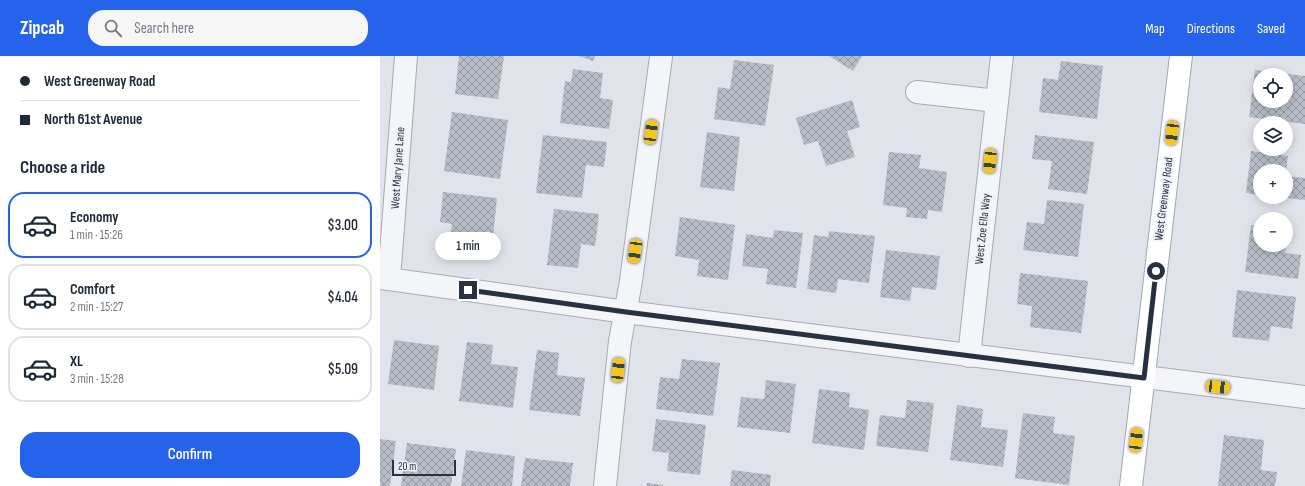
<!DOCTYPE html>
<meta charset="utf-8">
<style>
:root{--surface:#fff;--page:#f6f6f7;--text:#1f2937;--muted:#747a83;--line:#e0e1e3;--accent:#2563eb}
body{margin:0;font-family:"Sofia Sans Condensed",sans-serif;background:var(--page);color:var(--text);height:100vh;display:flex;flex-direction:column;font-size:15px;white-space:nowrap}
*{box-sizing:border-box;margin:0}
p{font-size:13px;color:var(--muted)}
.icon{flex:none;width:22px;height:22px;fill:none;stroke:currentColor;stroke-width:2;stroke-linecap:round;stroke-linejoin:round}
.map{position:relative;flex:1;overflow:hidden}
.panel{display:flex;flex-direction:column;background:var(--surface);width:380px}
.panel>*{flex:none}
.hud{display:grid;align-content:center;height:88px;padding:0 20px;background:var(--surface)}
.tools{position:absolute;left:873px;top:12px;display:grid;gap:8px}
.tools a{display:grid;place-items:center;width:40px;height:40px;border-radius:50%;background:var(--surface);box-shadow:0 2px 10px #0003;font-size:20px}
.scale{position:absolute;left:12px;bottom:10px;width:64px;box-sizing:border-box;padding-left:4px;border:2px solid #283142;border-top:0;font-size:11px;line-height:14px;white-space:nowrap;color:#283142;-webkit-text-stroke:3px #f0f3f7;paint-order:stroke}
.end{position:absolute;width:18px;height:18px;margin:-9px;border:5px solid #283142;background:#fff;box-shadow:0 0 0 2px #fff}
.from{border-radius:50%}
.bubble{position:absolute;height:28px;border-radius:14px;background:var(--surface);box-shadow:0 2px 10px #0003;font-size:13px;font-weight:600;line-height:28px;text-align:center}
.car{position:absolute;width:12px;height:24px;margin:-12px -6px;border-radius:5px;box-shadow:0 0 3px 1px #0007;background:linear-gradient(#f5c518 24%,#345 0 40%,#f5c518 0 76%,#345 0 86%,#f5c518 0)}
.hud b{display:flex;align-items:center;gap:14px;height:38px;font-size:15px}
.hud b+b{border-top:1px solid var(--line)}
.hud i{width:10px;height:10px;background:var(--text)}
ul{padding:0;list-style:none}
li{display:flex;align-items:center;gap:12px;height:66px;margin:0 8px 6px;padding:0 12px;border:2px solid var(--line);border-radius:16px}
li div{flex:1}
li b{display:block;font-size:15px}
li em{font-style:normal;font-weight:600}
li.selected{border-color:var(--accent)}
li>.icon{width:36px;height:36px;stroke-width:1.5}
h2{padding:0 20px;font-size:18px;line-height:48px}
.action{display:flex;gap:8px;margin-top:auto;padding:8px 20px}
.action a{flex:1;height:46px;border-radius:16px;background:var(--accent);color:#fff;font-size:16px;font-weight:600;line-height:46px;text-align:center}
header{display:flex;align-items:center;gap:24px;box-sizing:border-box;height:56px;padding:0 20px;background:var(--accent);color:#fff}
header strong{font-size:19px}
nav{display:flex;gap:22px;margin-inline-start:auto;font-size:14px}
.search{width:280px;height:36px;background:var(--page);display:flex;align-items:center;gap:10px;box-sizing:border-box;padding:0 14px;border-radius:16px;color:var(--muted);font-size:15px}
main{display:flex;flex:1;min-height:0}
.map>svg:first-child{display:block}
.building{fill:url(#building-cross-hatch);fill-rule:evenodd}
.lines{fill:none;stroke-linecap:round;stroke-linejoin:round}
.minor-casing{stroke:#a5abb4;stroke-width:24}
.major-casing{stroke:#9fa7b6;stroke-width:24}
.minor{stroke:#f3f5f8;stroke-width:22}
.major{stroke:#fff;stroke-width:22}
.route{stroke:#283142;stroke-width:5}
.labels{text-anchor:middle;dominant-baseline:central;stroke-width:4;stroke-linejoin:round;paint-order:stroke}
.street-label{font-size:12px;fill:#283142;stroke:#f0f3f7}
</style>
<header>
<strong>Zipcab</strong>
<div class="search"><svg class="icon" aria-label="search" viewBox="0 0 24 24"><circle cx="10" cy="10" r="6"/><path d="M15 15l6 6"/></svg>Search here</div>
<nav><a>Map</a><a>Directions</a><a>Saved</a></nav>
</header>
<main>
<section class="panel">
<div class="hud">
<b><i class="from"></i>West Greenway Road</b>
<b><i></i>North 61st Avenue</b>
</div>
<h2>Choose a ride</h2>
<ul>
<li class="selected"><svg class="icon" aria-label="car" viewBox="0 0 24 24"><path d="M5 17H2v-5l4-1 3-4h7l3 4 3 1v5h-3M9 17h6M6 11h13"/><circle cx="7" cy="17" r="2"/><circle cx="17" cy="17" r="2"/></svg><div><b>Economy</b><p>1 min · 15:26</p></div><em>$3.00</em></li>
<li><svg class="icon" aria-label="car" viewBox="0 0 24 24"><path d="M5 17H2v-5l4-1 3-4h7l3 4 3 1v5h-3M9 17h6M6 11h13"/><circle cx="7" cy="17" r="2"/><circle cx="17" cy="17" r="2"/></svg><div><b>Comfort</b><p>2 min · 15:27</p></div><em>$4.04</em></li>
<li><svg class="icon" aria-label="car" viewBox="0 0 24 24"><path d="M5 17H2v-5l4-1 3-4h7l3 4 3 1v5h-3M9 17h6M6 11h13"/><circle cx="7" cy="17" r="2"/><circle cx="17" cy="17" r="2"/></svg><div><b>XL</b><p>3 min · 15:28</p></div><em>$5.09</em></li>
</ul>
<div class="action"><a>Confirm</a></div>
</section>
<div class="map">
<svg width="925" height="430" viewBox="0 0 925 430">
<defs>
<pattern id="building-cross-hatch" width="8" height="8" patternUnits="userSpaceOnUse"><rect width="8" height="8" fill="#b7bdc7"/><path d="M0 0l8 8M0 8l8-8" fill="none" stroke="#959aa3"/></pattern>
</defs>
<rect width="100%" height="100%" fill="#e0e4ea"/>
<!-- building -->
<g class="building">
<path d="M79,0H124L118,43L75,38Z"/>
<path d="M199,0H215L213,5Z"/>
<path d="M449,0H482L473,15Z"/>
<path d="M354,4L394,9L385,70L334,63L338,31L350,33Z"/>
<path d="M681,5L723,10L717,63L659,56L663,22L678,24Z"/>
<path d="M193,13L223,17L220,42L233,44L229,73L180,67L185,25L191,26Z"/>
<path d="M875,14L925,20V68L869,61ZM880,19H906V45H880Z"/>
<path d="M472,44L480,71L467,75L475,101L446,110L438,85L424,89L416,62Z"/>
<path d="M72,56L128,64L120,123L64,115Z"/>
<path d="M327,76L360,81L354,135L320,131Z"/>
<path d="M163,79L227,86L224,111L206,109L202,142L156,137Z"/>
<path d="M655,79L714,86L707,138L668,133L672,105L652,103Z"/>
<path d="M871,95L908,100L906,115H880V139L866,137Z"/>
<path d="M509,96L541,99L539,112L567,116L562,156L548,154L547,163L526,161L527,152L503,149Z"/>
<path d="M906,120L925,122V144L906,142Z"/>
<path d="M63,136L117,142L111,200L69,195L72,168L60,166Z"/>
<path d="M667,144L704,148L698,201L643,194L647,166L664,168Z"/>
<path d="M174,153L219,158L215,190L201,188L198,212L167,209Z"/>
<path d="M300,161L355,169L348,224L317,220L319,204L295,200Z"/>
<path d="M871,169L880,170V189H906L905,197L921,199L918,223L865,216Z"/>
<path d="M394,174L423,177L416,232L386,228L388,213L362,210L366,178L393,182Z"/>
<path d="M449,175L495,180L489,227L458,223L456,237L427,233L434,179L448,181Z"/>
<path d="M506,194L560,200L556,234L532,231L530,245L500,241Z"/>
<path d="M640,217L708,225L701,277L650,271L652,250L637,248Z"/>
<path d="M857,234L916,241L912,273L891,270L889,285L852,281Z"/>
<path d="M14,284L59,290L54,334L8,328Z"/>
<path d="M87,286L113,289L111,308L138,311L133,352L79,345Z"/>
<path d="M157,294L179,297L177,319L205,322L200,360L149,354Z"/>
<path d="M302,303L340,307L333,360L276,353L280,321L299,323Z"/>
<path d="M386,324L416,328L410,377L357,371L361,341L384,343Z"/>
<path d="M439,333L470,337L469,351L489,354L484,394L432,387Z"/>
<path d="M527,344L554,347L548,396L496,390L500,359L525,362Z"/>
<path d="M577,349L603,353L601,371L628,374L623,411L570,404Z"/>
<path d="M643,357L675,361L673,377L695,380L689,429L635,422Z"/>
<path d="M276,363L326,369L320,419L287,415L289,397L272,395Z"/>
<path d="M844,379L884,384L881,414L897,416L895,430H838Z"/>
<path d="M0,383L16,385L10,430H0Z"/>
<path d="M27,387L76,393L71,430H21Z"/>
<path d="M86,394L135,400L132,430H81Z"/>
<path d="M145,402L193,407L190,430H141Z"/>
<path d="M352,414L391,419L390,430H350Z"/>
<path d="M267,427L283,429V430H267Z"/>
</g>
<g class="lines">
<!-- minor casing -->
<g class="minor-casing">
<g id="minor">
<path d="M537,36L617,45"/>
<path d="M0,222L246,256L925,341"/>
<path d="M9,223L26,0"/>
<path d="M589,300L622,0"/>
<path d="M225,430L240,285L251,225L281,1"/>
</g>
</g>
<!-- major casing -->
<g class="major-casing">
<path id="major" d="M751,430L801,0"/>
</g>
<!-- minor -->
<use href="#minor" class="minor"/>
<!-- major -->
<use href="#major" class="major"/>
</g>
<g class="lines">
<!-- route -->
<path class="route" d="M88,234L246,256L764,322L776,215"/>
</g>
<g class="labels">
<!-- street labels -->
<g class="street-label">
<text transform="translate(18 112) rotate(-86)">West Mary Jane Lane</text>
<text transform="translate(784 143) rotate(-83)">West Greenway Road</text>
<text transform="translate(603 173) rotate(-84)">West Zoe Ella Way</text>
</g>
</g>
</svg>
<div class="tools">
<a><svg class="icon" aria-label="locate" viewBox="0 0 24 24"><circle cx="12" cy="12" r="6"/><path d="M12 2v4M12 18v4M2 12h4M18 12h4"/></svg></a>
<a><svg class="icon" aria-label="layers" viewBox="0 0 24 24"><path d="M12 4l9 5-9 5-9-5zM3 14l9 5 9-5"/></svg></a>
<a>+</a>
<a>−</a>
</div>
<div class="scale">20 m</div>
<i class="end from" style="left:776px;top:215px"></i>
<i class="end" style="left:88px;top:234px"></i>
<div class="bubble" style="left:55px;top:176px;width:66px">1 min</div>
<i class="car" style="left:271px;top:76px;rotate:8deg"></i>
<i class="car" style="left:792px;top:77px;rotate:187deg"></i>
<i class="car" style="left:610px;top:105px;rotate:186deg"></i>
<i class="car" style="left:255px;top:195px;rotate:188deg"></i>
<i class="car" style="left:238px;top:314px;rotate:6deg"></i>
<i class="car" style="left:838px;top:331px;rotate:96deg"></i>
<i class="car" style="left:756px;top:384px;rotate:7deg"></i>
</div>
</main>
